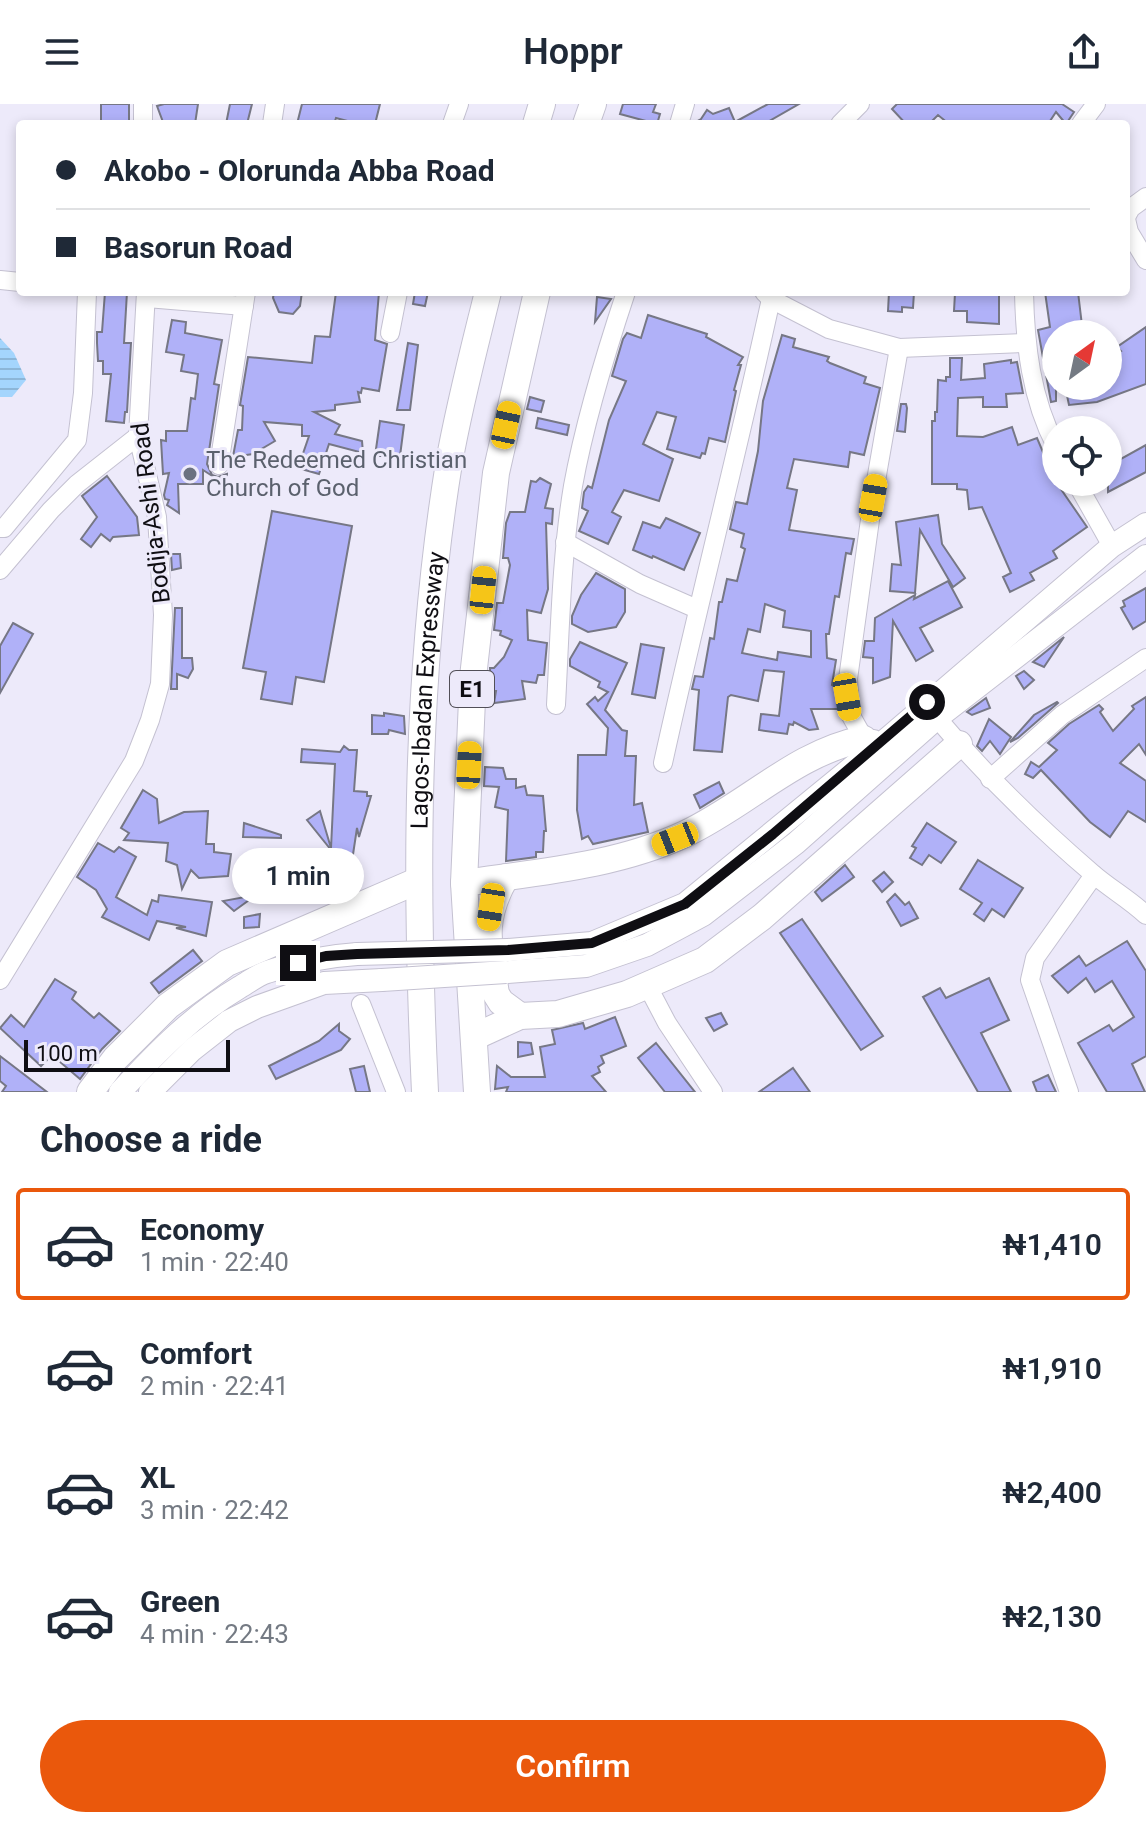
<!DOCTYPE html>
<meta charset="utf-8">
<style>
:root{--surface:#fff;--page:#f2f2f3;--text:#1f2937;--muted:#747a83;--line:#e0e1e3;--accent:#ea580c}
body{margin:0;font-family:Roboto,sans-serif;background:var(--page);color:var(--text);height:100vh;display:flex;flex-direction:column;font-size:30px;white-space:nowrap}
*{box-sizing:border-box;margin:0}
p{font-size:26px;color:var(--muted)}
.icon{flex:none;width:44px;height:44px;fill:none;stroke:currentColor;stroke-width:2;stroke-linecap:round;stroke-linejoin:round}
.map{position:relative;height:988px;overflow:hidden}
.drawer{display:flex;flex-direction:column;background:var(--surface);flex:1}
.drawer>*{flex:none}
.banner{position:absolute;left:16px;top:16px;width:1114px;height:176px;border-radius:8px;box-shadow:0 4px 12px #0003;display:grid;align-content:center;height:176px;padding:0 40px;background:var(--surface)}
.needle{width:52px;rotate:33deg}
.tools{position:absolute;left:1042px;top:216px;display:grid;gap:16px}
.tools a{display:grid;place-items:center;width:80px;height:80px;border-radius:50%;background:var(--surface);box-shadow:0 4px 12px #0003;font-size:40px}
.scale{position:absolute;left:24px;bottom:20px;width:206px;box-sizing:border-box;padding-left:8px;border:4px solid #0f0e13;border-top:0;font-size:22px;line-height:28px;white-space:nowrap;color:#0f0e13;-webkit-text-stroke:6px #edeafa;paint-order:stroke}
.end{position:absolute;width:36px;height:36px;margin:-18px;border:10px solid #0f0e13;background:#fff;box-shadow:0 0 0 4px #fff}
.from{border-radius:50%}
.bubble{position:absolute;height:56px;border-radius:28px;background:var(--surface);box-shadow:0 4px 12px #0003;font-size:26px;font-weight:600;line-height:56px;text-align:center}
.car{position:absolute;width:24px;height:48px;margin:-24px -12px;border-radius:10px;box-shadow:0 0 6px 2px #0007;background:linear-gradient(#f5c518 24%,#345 0 40%,#f5c518 0 76%,#345 0 86%,#f5c518 0)}
.banner b{display:flex;align-items:center;gap:28px;height:76px;font-size:30px}
.banner b+b{border-top:2px solid var(--line)}
.banner i{width:20px;height:20px;background:var(--text)}
ul{padding:0;list-style:none}
li{display:flex;align-items:center;gap:24px;height:112px;margin:0 16px 12px;padding:0 24px;border:4px solid transparent;border-radius:8px}
li div{flex:1}
li b{display:block;font-size:30px}
li em{font-style:normal;font-weight:600}
li.current{border-color:var(--accent)}
li>.icon{width:72px;height:72px;stroke-width:1.5}
h2{padding:0 40px;font-size:36px;line-height:96px}
.primary-button{display:flex;gap:16px;margin-top:auto;padding:16px 40px}
.primary-button a{flex:1;height:92px;border-radius:48px;background:var(--accent);color:#fff;font-size:32px;font-weight:600;line-height:92px;text-align:center}
header{display:flex;justify-content:space-between;align-items:center;height:104px;padding:0 40px;background:var(--surface);font-size:36px;font-weight:600}
.map>svg:first-child{display:block}
.water{fill:url(#water-rules)}
.building{fill:#b0b1f8;stroke:#767785;stroke-width:2;fill-rule:evenodd}
.lines{fill:none;stroke-linecap:round;stroke-linejoin:round}
.minor-casing{stroke:#c4c1d1;stroke-width:20}
.major-casing{stroke:#c4c1d1;stroke-width:24}
.highway-casing{stroke:#c4c1d1;stroke-width:28}
.minor{stroke:#fff;stroke-width:18}
.major{stroke:#fff;stroke-width:22}
.highway{stroke:#fff;stroke-width:26}
.major-bridge-casing{stroke:#c4c1d1;stroke-width:24;stroke-linecap:butt}
.major-bridge{stroke:#fff;stroke-width:22}
.route{stroke:#0f0e13;stroke-width:10}
.worship-dot{fill:#6b7280;stroke:#edeafa;stroke-width:3}
.labels{text-anchor:middle;dominant-baseline:central;stroke-width:6;stroke-linejoin:round;paint-order:stroke}
.shield{fill:#edeafa;stroke:#525058;stroke-width:2}
.shield-label{font-size:22px;font-weight:bold;fill:#0f0e13}
.worship-label{font-size:24px;fill:#5b616d;stroke:#edeafa;text-anchor:start}
.street-label{font-size:24px;fill:#0f0e13;stroke:#edeafa}
</style>
<header><svg class="icon" aria-label="menu" viewBox="0 0 24 24"><path d="M4 6h16M4 12h16M4 18h16"/></svg>Hoppr<svg class="icon" aria-label="share" viewBox="0 0 24 24"><path d="M12 15V3M7 8l5-5 5 5M5 13v7h14v-7"/></svg></header>
<div class="map">
<svg width="1146" height="988" viewBox="0 0 1146 988">
<defs>
<pattern id="water-rules" width="6" height="5" patternUnits="userSpaceOnUse" patternTransform="scale(2)"><rect width="6" height="5" fill="#a4d5fd"/><path d="M0 2.5h6" fill="none" stroke="#8cb6d8"/></pattern>
</defs>
<rect width="100%" height="100%" fill="#edeafa"/>
<!-- water -->
<path class="water" d="M0,234L14,249L26,276L12,293H0Z"/>
<!-- building -->
<g class="building">
<rect x="101" y="0" width="28" height="20"/>
<path d="M164,0H198L195,20L163,18L157,2Z"/>
<path d="M230,0H252L247,20H226Z"/>
<path d="M302,0H380L375,20L356,17L355,19L336,14L334,20H297Z"/>
<path d="M623,0H656L653,8L660,10L657,20L620,10Z"/>
<path d="M768,0H799L764,20H692L701,15L707,6L713,10L729,4L735,18Z"/>
<path d="M897,0H1062L1074,8L1066,20L1056,8L1048,20H949L938,11L929,20H906L892,5Z"/>
<path d="M105,188H127L124,239H131L127,308H125L124,319L106,317L111,270H103V257H98L97,239V228H102Z"/>
<path d="M274,188H302L300,202L293,210L279,208L273,194Z"/>
<path d="M336,188H379L375,236L387,240L379,287L362,284L361,289L358,288L360,298L335,301V306L314,308L340,321L335,330L362,337L363,349L329,340L319,370L298,364L309,332H302V321L264,318L275,337L253,350L239,352L241,360L231,363L238,326H242L243,302L240,301L248,253L312,259L315,232L330,233Z"/>
<path d="M415,188H428L425,202L413,200Z"/>
<path d="M889,188H914L913,204L902,203V208L888,207Z"/>
<path d="M967,188H999V220L967,218V207H954L955,189Z"/>
<path d="M1045,188H1078L1083,230H1056V297L1051,298L1038,226L1050,223Z"/>
<path d="M597,193L611,195L595,218Z"/>
<path d="M648,211L707,230L706,233L743,253L738,261H741L734,286L736,287L725,338L709,334L705,350L702,349L700,354L667,345L676,313L657,308L643,340L673,355L659,397L624,386L612,408L621,413L608,440L579,427L588,407L582,404L584,388L588,382L592,384L609,316L626,277L612,272L623,235L627,229L641,234Z"/>
<path d="M172,216L186,218L185,229L222,236L214,280L219,281L207,360L212,371L218,373L227,370V373L217,375L203,366V380H178L179,409L167,401L169,396L165,395L164,391L169,369L163,370L161,336L166,337V327H187L191,294L195,295L198,270L181,267L184,251L166,248Z"/>
<path d="M1146,223V280L1097,298L1069,301L1065,282H1108V260L1120,255L1116,250L1121,247L1117,243Z"/>
<path d="M782,231L795,235L793,243L829,253L827,257L830,259L866,273L864,279L880,284L864,351L850,348L848,363L794,355L787,384L797,386L789,426L854,435L851,450L846,449L839,493L835,492L829,530H826L827,554L836,556L832,581L836,583L838,605H811L818,625L809,626L794,618L793,621L789,620L787,630L759,626L761,610L779,612L784,568L764,566L758,597L731,591L728,593L722,648L694,646L699,586L692,585L695,572L703,573L710,534L714,535L719,498H722L727,475L737,477L745,445L741,443L744,430L730,425L736,398L747,400L758,347L763,297ZM765,500L785,507L783,523L811,527V553L778,548L777,556L742,549L748,525L760,528Z"/>
<path d="M408,239L418,241L410,306H397Z"/>
<path d="M950,254H962L961,276L985,274L984,260L1011,256V259L1017,258L1023,289L1006,290L1007,303H983V293L958,294L957,332L983,333L1012,323L1018,341L1037,334L1051,367L1056,364V378L1087,423L1053,447L1057,454L1030,469L1034,476L1010,488L1003,473L1011,469L982,403L969,405L967,386L957,385V380H932V317H935V308H937L938,276L946,277V273H950Z"/>
<path d="M530,293L544,297L541,308L527,305Z"/>
<path d="M901,300H906L907,304L905,328L897,327Z"/>
<path d="M538,314L569,321L567,331L536,324Z"/>
<path d="M380,317L404,321L400,352H375Z"/>
<path d="M1146,341V368L1108,388V362Z"/>
<path d="M107,372L137,413L139,431L113,433L110,437L101,430L91,443L81,435L97,413L82,392Z"/>
<path d="M540,374L551,380L545,404L553,405L552,420L546,419L548,485L541,509L527,506L528,536L547,539L544,571H538L536,579L522,577L525,595L494,599L496,587H491L490,564H494L504,553L512,536L500,531L501,527L494,526L497,499H503L510,461L508,454H503L506,419L510,408H525L531,377L536,378Z"/>
<path d="M272,407L352,422L324,578L296,573L292,600L261,595L266,568L243,564Z"/>
<path d="M938,411L942,440L965,474L953,483L920,426L915,489L890,487L892,460L901,461L896,418Z"/>
<path d="M666,414L700,429L684,466L653,452L652,454L633,446L643,418L660,424Z"/>
<path d="M171,450H180L181,464L172,466Z"/>
<path d="M596,469L625,485V508L616,523L588,528L572,520V512L581,491Z"/>
<path d="M948,477L962,503L920,524L933,547L916,557L893,517L890,573L873,579V554L863,553L865,537H874L875,514L915,491L914,495Z"/>
<path d="M1146,484V517L1133,525L1121,504L1125,502L1123,497Z"/>
<path d="M175,504H182V554H192L193,565L188,574L177,570V585H171Z"/>
<path d="M13,519L33,530L0,589V542Z"/>
<path d="M1064,533L1044,563L1033,558Z"/>
<path d="M580,538L627,559L605,606L622,626L627,627L625,652H636L634,701L642,699L648,728L593,740L588,732L582,735L577,706L578,651H606L608,624L587,600L595,593L598,597L608,588L598,583L600,578L570,562V555Z"/>
<path d="M641,540L664,544L655,594L632,590Z"/>
<path d="M1024,567L1034,576L1024,585L1016,572Z"/>
<path d="M1146,593V651L1139,640L1120,659L1146,677V718L1128,707L1110,733L1090,718L1041,666L1033,674L1025,670L1031,658L1039,663L1057,646L1048,639L1069,620L1099,601L1103,605L1100,608L1113,627L1134,605L1132,602Z"/>
<path d="M986,594L990,604L972,611L967,608Z"/>
<path d="M1057,598L1058,599L1018,634L1010,638L1034,611Z"/>
<path d="M384,609L404,612L405,630L389,626L388,630H372V611L384,612Z"/>
<path d="M989,615L1011,633L1000,650L990,637L982,647L977,642Z"/>
<path d="M344,642L349,646H357L354,687L367,688V692H371L359,733L357,724L347,790L333,796L324,794L331,746L307,716L320,707L331,744L335,660L301,658L302,645L340,648Z"/>
<path d="M485,663L503,664L506,675H516V684L525,682L527,691L543,692L546,727H544L543,748H536V753L506,757L508,706L495,703L499,683L484,682Z"/>
<path d="M719,678L724,689L700,704L694,691Z"/>
<path d="M143,686L157,695L159,719L184,708L208,707L206,740H214V748L231,750L228,772L199,774L191,766L182,785L177,761L166,757L168,739L124,736L129,729L121,724Z"/>
<path d="M244,719L281,731V734L243,733Z"/>
<path d="M927,719L956,738L941,759L929,751L922,761L910,754L916,744L912,742Z"/>
<path d="M98,739L114,748L119,743L136,753L116,793L147,811L152,796L158,798L159,791L212,798L206,832L176,824L186,823L157,817L149,836L102,813L107,805L96,786L77,773Z"/>
<path d="M978,756L1023,784L1004,813L992,805L984,817L974,810L982,799L960,785Z"/>
<path d="M845,761L854,773L822,797L815,788Z"/>
<path d="M884,768L893,778L882,788L873,777Z"/>
<path d="M895,790L905,801L909,798L918,814L901,822L887,798Z"/>
<path d="M256,791L234,807L223,797Z"/>
<path d="M260,810L259,823L244,824V813Z"/>
<path d="M802,815L883,932L861,946L780,829Z"/>
<path d="M1127,837L1146,867V952L1132,960L1145,988H1107L1078,939L1109,921L1113,927L1134,913L1112,877L1095,888L1086,874L1068,889L1052,872L1079,852L1086,862Z"/>
<path d="M193,846L202,857L159,889L151,879Z"/>
<path d="M989,874L1009,916L981,929L1011,988H978L923,893L940,884L946,894Z"/>
<path d="M55,875L76,888L72,895L94,914L99,909L120,927L102,945L80,975L52,951L41,962L0,924L11,911L24,923Z"/>
<path d="M721,909L727,920L714,927L706,914Z"/>
<path d="M615,913L626,942L601,952L604,959L598,963L600,968L592,972L606,988H506L508,983L495,985L497,962L511,973H545L540,943L555,940L552,926L583,919L585,925Z"/>
<path d="M339,920V927L350,935L341,946L276,975L269,962L319,937Z"/>
<path d="M518,938L531,939L533,950L518,953Z"/>
<path d="M656,939L695,988H665L638,954Z"/>
<path d="M0,952L47,988H2L6,982L0,977Z"/>
<path d="M364,962L370,988H356L350,965Z"/>
<path d="M793,964L810,988H759Z"/>
<path d="M1048,971L1056,988H1037L1033,978Z"/>
</g>
<g class="lines">
<!-- minor casing -->
<g class="minor-casing">
<g id="minor">
<path d="M143,0V20"/>
<path d="M272,20L275,0"/>
<path d="M452,20L459,0"/>
<path d="M679,20L685,0"/>
<path d="M840,20L860,0"/>
<path d="M1081,20L1096,0"/>
<path d="M1126,113L1131,104L1146,93"/>
<path d="M1126,115L1129,128L1146,156"/>
<path d="M0,176L20,178"/>
<path d="M764,188L771,195L829,225L899,244L1025,239"/>
<path d="M1024,188C1025,240 1031,295 1056,342"/>
<path d="M147,194L244,202"/>
<path d="M390,229L398,188"/>
<path d="M219,361L246,188"/>
<path d="M1076,378L1112,442"/>
<path d="M0,424H4L77,336L83,289L87,188"/>
<path d="M565,438L640,480L697,505"/>
<path d="M0,466L51,406L77,380L138,332"/>
<path d="M556,601C560,528 561,454 573,382C585,316 605,251 626,188"/>
<path d="M937,614C984,670 1036,721 1092,769C1109,784 1129,795 1146,811"/>
<path d="M874,635H864L850,610L848,575L873,394L899,244"/>
<path d="M663,659C697,504 737,351 771,195"/>
<path d="M990,675L1062,611L1146,554"/>
<path d="M0,876L134,657L150,616L160,580L163,511L157,413L138,332L146,188"/>
<path d="M647,881L667,919L713,988"/>
<path d="M361,900L396,988"/>
<path d="M1069,988L1030,876L1035,854L1094,771"/>
</g>
</g>
<!-- major casing -->
<g class="major-casing">
<g id="major">
<path d="M508,846L592,839L685,800L888,634L1112,442L1146,420"/>
<path d="M506,868L586,862L647,841L703,811L796,739L937,614L1146,452"/>
<path d="M120,988C157,948 193,911 240,883C249,878 257,871 267,868C296,858 326,852 357,850"/>
<path d="M150,988L192,946L229,917L257,903L324,879L382,876"/>
</g>
</g>
<!-- highway casing -->
<g class="highway-casing">
<g id="highway">
<path d="M536,20L542,0"/>
<path d="M586,20L593,0"/>
<path d="M506,773C480,817 489,842 496,890L501,898L520,912"/>
<path d="M464,779C539,768 616,762 685,730C747,701 796,648 864,635"/>
<path d="M474,933L520,912L558,910L627,890L705,856L762,813L959,640"/>
<path d="M90,988L115,955L168,902L227,859L417,777"/>
<path id="s1" d="M425,988C415,778 415,568 449,359C459,302 474,245 488,188"/>
<path d="M477,988L464,779L473,573L496,369L537,188"/>
</g>
</g>
<!-- minor -->
<use href="#minor" class="minor"/>
<!-- major -->
<use href="#major" class="major"/>
<!-- highway -->
<use href="#highway" class="highway"/>
<!-- major-bridge casing -->
<g class="major-bridge-casing">
<g id="major-bridge">
<path d="M357,850L508,846"/>
<path d="M382,876L506,868"/>
</g>
</g>
<!-- major-bridge -->
<use href="#major-bridge" class="major-bridge"/>
</g>
<g class="lines">
<!-- route -->
<path class="route" d="M298,859L326,852L357,850L508,846L592,839L685,800L773,730L927,598"/>
</g>
<!-- markers -->
<circle class="worship-dot" cx="190" cy="370" r="8"/>
<g class="labels">
<!-- shield labels -->
<rect class="shield" x="450" y="567" width="44" height="36" rx="6"/>
<g class="shield-label">
<text x="472" y="585">E1</text>
</g>
<!-- worship labels -->
<g class="worship-label">
<text x="206" y="356">The Redeemed Christian<tspan x="206" dy="28">Church of God</tspan></text>
</g>
<!-- street labels -->
<g class="street-label">
<text transform="translate(151 409) rotate(-97)">Bodija-Ashi Road</text>
<text stroke="none"><textPath href="#s1" startOffset="402">Lagos-Ibadan Expressway</textPath></text>
</g>
</g>
</svg>
<div class="tools">
<a><svg class="needle" viewBox="-14 -14 28 28"><path d="M0-13l5 13h-10z" fill="#e53935"/><path d="M0 13l5-13h-10z" fill="#747a83"/></svg></a>
<a><svg class="icon" aria-label="locate" viewBox="0 0 24 24"><circle cx="12" cy="12" r="6"/><path d="M12 2v4M12 18v4M2 12h4M18 12h4"/></svg></a>
</div>
<div class="scale">100 m</div>
<i class="end from" style="left:927px;top:598px"></i>
<i class="end" style="left:298px;top:859px"></i>
<div class="bubble" style="left:232px;top:744px;width:132px">1 min</div>
<i class="car" style="left:506px;top:321px;rotate:12deg"></i>
<i class="car" style="left:873px;top:394px;rotate:10deg"></i>
<i class="car" style="left:483px;top:486px;rotate:6deg"></i>
<i class="car" style="left:847px;top:593px;rotate:170deg"></i>
<i class="car" style="left:469px;top:661px;rotate:3deg"></i>
<i class="car" style="left:675px;top:735px;rotate:248deg"></i>
<i class="car" style="left:491px;top:803px;rotate:189deg"></i>
<div class="banner">
<b><i class="from"></i>Akobo - Olorunda Abba Road</b>
<b><i></i>Basorun Road</b>
</div>
</div>
<section class="drawer">
<h2>Choose a ride</h2>
<ul>
<li class="current"><svg class="icon" aria-label="car" viewBox="0 0 24 24"><path d="M5 17H2v-5l4-1 3-4h7l3 4 3 1v5h-3M9 17h6M6 11h13"/><circle cx="7" cy="17" r="2"/><circle cx="17" cy="17" r="2"/></svg><div><b>Economy</b><p>1 min · 22:40</p></div><em>₦1,410</em></li>
<li><svg class="icon" aria-label="car" viewBox="0 0 24 24"><path d="M5 17H2v-5l4-1 3-4h7l3 4 3 1v5h-3M9 17h6M6 11h13"/><circle cx="7" cy="17" r="2"/><circle cx="17" cy="17" r="2"/></svg><div><b>Comfort</b><p>2 min · 22:41</p></div><em>₦1,910</em></li>
<li><svg class="icon" aria-label="car" viewBox="0 0 24 24"><path d="M5 17H2v-5l4-1 3-4h7l3 4 3 1v5h-3M9 17h6M6 11h13"/><circle cx="7" cy="17" r="2"/><circle cx="17" cy="17" r="2"/></svg><div><b>XL</b><p>3 min · 22:42</p></div><em>₦2,400</em></li>
<li><svg class="icon" aria-label="car" viewBox="0 0 24 24"><path d="M5 17H2v-5l4-1 3-4h7l3 4 3 1v5h-3M9 17h6M6 11h13"/><circle cx="7" cy="17" r="2"/><circle cx="17" cy="17" r="2"/></svg><div><b>Green</b><p>4 min · 22:43</p></div><em>₦2,130</em></li>
</ul>
<div class="primary-button"><a>Confirm</a></div>
</section>
